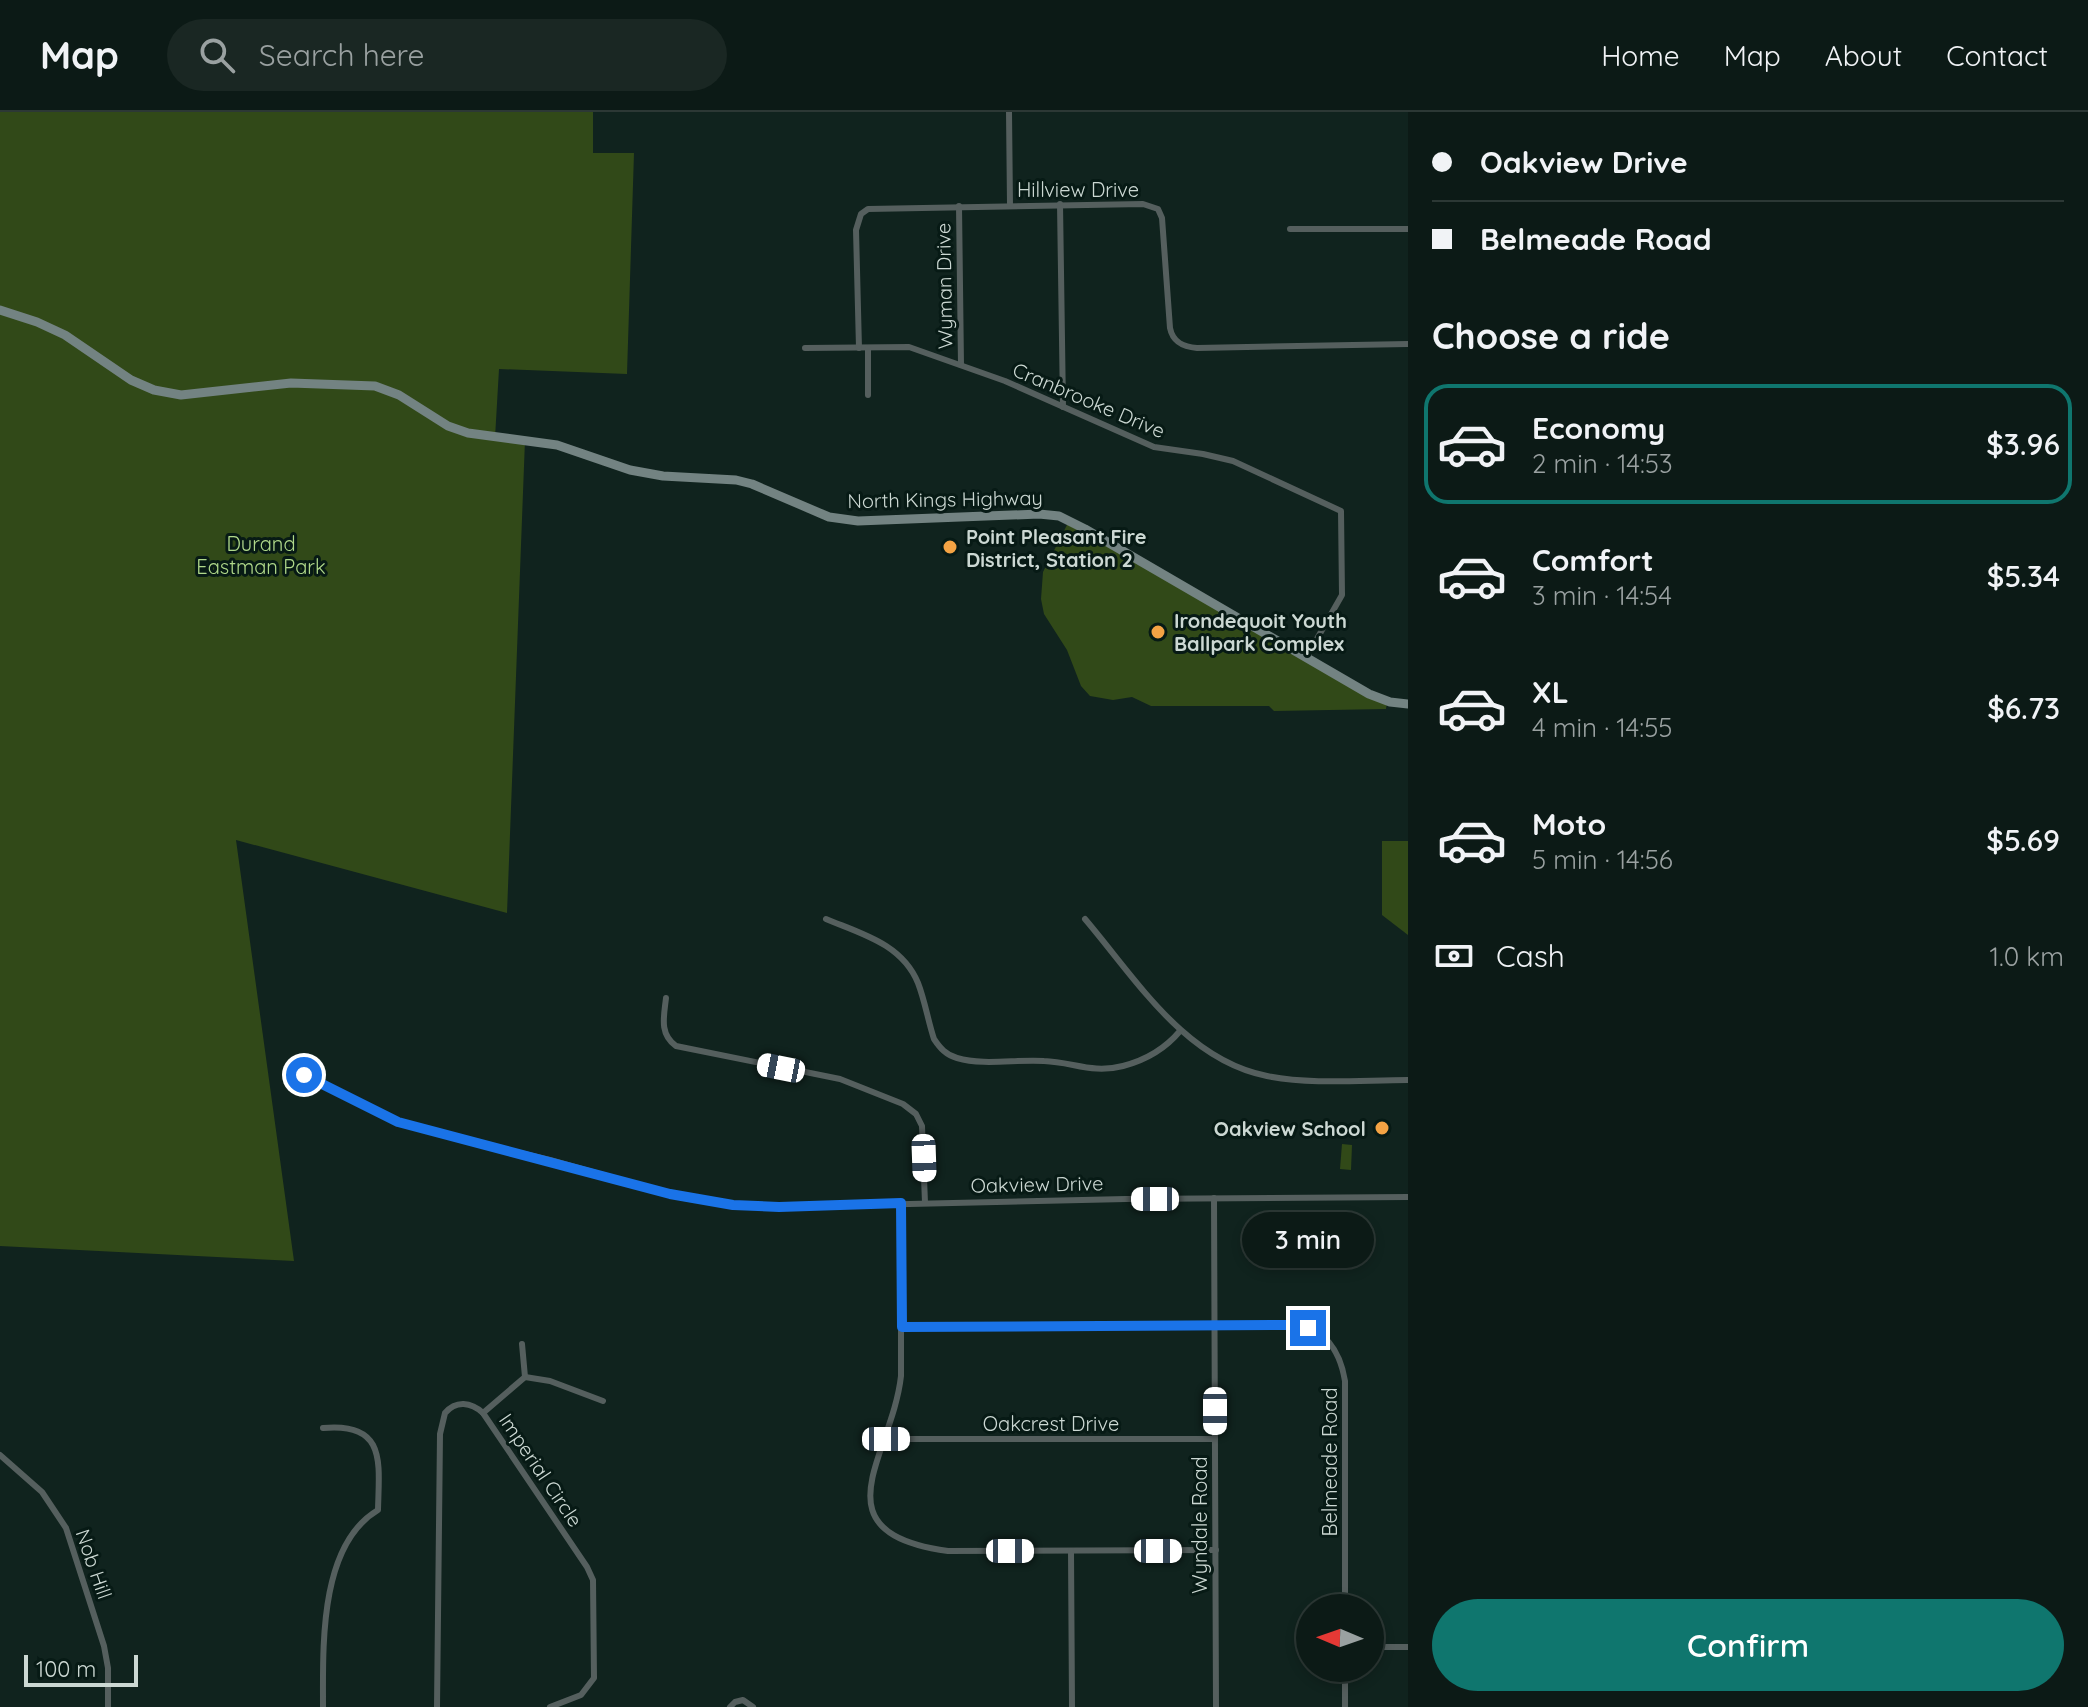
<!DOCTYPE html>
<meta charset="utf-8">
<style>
:root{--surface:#0c1a16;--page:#1a2723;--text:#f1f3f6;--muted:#9aa1a1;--line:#2c3835;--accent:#0f766e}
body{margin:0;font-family:Quicksand,sans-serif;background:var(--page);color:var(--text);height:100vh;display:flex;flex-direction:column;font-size:30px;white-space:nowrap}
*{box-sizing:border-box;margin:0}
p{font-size:26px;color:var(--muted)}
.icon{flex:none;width:44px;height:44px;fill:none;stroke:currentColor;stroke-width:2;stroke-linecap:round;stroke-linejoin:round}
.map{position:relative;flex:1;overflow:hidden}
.sheet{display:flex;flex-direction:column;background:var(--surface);width:680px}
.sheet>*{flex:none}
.guide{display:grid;align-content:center;height:176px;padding:0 24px;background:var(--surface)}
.needle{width:52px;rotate:272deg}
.tools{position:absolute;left:1296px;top:1482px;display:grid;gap:16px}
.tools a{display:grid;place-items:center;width:88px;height:88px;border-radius:50%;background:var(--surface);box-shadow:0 4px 12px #0003,0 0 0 2px var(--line);font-size:40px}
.scale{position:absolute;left:24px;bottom:20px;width:114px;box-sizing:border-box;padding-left:8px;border:4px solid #ccd8d3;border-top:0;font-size:22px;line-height:28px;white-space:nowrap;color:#ccd8d3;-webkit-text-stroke:6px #071a15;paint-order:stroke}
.end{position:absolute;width:36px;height:36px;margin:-18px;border:10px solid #1a73e8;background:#fff;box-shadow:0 0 0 4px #fff}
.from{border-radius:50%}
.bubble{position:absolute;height:56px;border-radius:28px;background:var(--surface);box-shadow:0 4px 12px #0003,0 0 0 2px var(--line);font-size:26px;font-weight:600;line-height:56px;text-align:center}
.car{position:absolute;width:24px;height:48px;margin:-24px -12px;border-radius:10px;box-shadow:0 0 6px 2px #0007;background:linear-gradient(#fff 24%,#345 0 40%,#fff 0 76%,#345 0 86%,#fff 0)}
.guide b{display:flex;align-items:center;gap:28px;height:76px;font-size:30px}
.guide b+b{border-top:2px solid var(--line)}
.guide i{width:20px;height:20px;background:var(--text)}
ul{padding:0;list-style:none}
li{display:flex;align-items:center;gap:24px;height:120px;margin:0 16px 12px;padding:0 8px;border:4px solid transparent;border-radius:24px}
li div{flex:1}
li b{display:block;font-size:30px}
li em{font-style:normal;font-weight:600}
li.active{border-color:var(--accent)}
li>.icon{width:72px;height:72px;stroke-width:1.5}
h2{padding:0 24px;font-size:36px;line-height:96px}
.pay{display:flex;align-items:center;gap:20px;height:88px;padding:0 24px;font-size:30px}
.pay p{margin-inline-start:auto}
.button{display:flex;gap:16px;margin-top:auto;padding:16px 24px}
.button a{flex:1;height:92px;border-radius:48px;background:var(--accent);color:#fff;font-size:32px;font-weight:600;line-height:92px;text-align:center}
header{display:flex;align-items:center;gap:48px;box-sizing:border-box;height:112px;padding:0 40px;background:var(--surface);border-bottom:2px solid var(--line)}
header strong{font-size:38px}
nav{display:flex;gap:44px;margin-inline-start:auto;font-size:28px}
.search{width:560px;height:72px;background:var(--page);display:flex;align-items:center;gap:20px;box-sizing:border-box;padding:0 28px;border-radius:44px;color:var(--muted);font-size:30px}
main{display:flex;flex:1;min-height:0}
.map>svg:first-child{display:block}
.green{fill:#314918}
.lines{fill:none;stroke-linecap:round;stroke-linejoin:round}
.street{stroke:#555f5e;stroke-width:6}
.secondary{stroke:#738382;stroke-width:9}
.route{stroke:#1a73e8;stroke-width:10}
.poi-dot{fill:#f4a344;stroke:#071a15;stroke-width:3}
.labels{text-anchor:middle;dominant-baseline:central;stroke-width:6;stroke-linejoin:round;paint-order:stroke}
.street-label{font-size:20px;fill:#ccd8d3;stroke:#071a15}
.poi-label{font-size:20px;font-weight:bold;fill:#ccd8d3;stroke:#071a15;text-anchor:start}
.park-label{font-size:20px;fill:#b0d98a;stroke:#071a15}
</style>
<header>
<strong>Map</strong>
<div class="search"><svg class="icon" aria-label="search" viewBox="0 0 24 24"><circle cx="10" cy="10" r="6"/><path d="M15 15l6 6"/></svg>Search here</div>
<nav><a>Home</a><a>Map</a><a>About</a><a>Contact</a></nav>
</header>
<main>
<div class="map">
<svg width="1408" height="1595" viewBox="0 0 1408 1595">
<rect width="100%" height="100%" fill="#10231e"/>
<!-- green -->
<g class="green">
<path d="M0,0H593V41H634L627,262L499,257L495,326L525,328L507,801L236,728L294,1149L0,1134Z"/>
<path d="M1069,409L1387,590L1386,597L1274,599L1269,594H1151L1132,585L1113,588L1090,584L1081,574L1067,538L1044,502L1041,487L1043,460Z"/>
<path d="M1382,729H1408V823L1382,803Z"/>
<path d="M1342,1032L1352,1033L1351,1058L1340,1057Z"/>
</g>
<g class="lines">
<!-- street -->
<g class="street">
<path d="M1009,0L1010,93"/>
<path d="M1060,92L1063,295"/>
<path d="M959,94L961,253"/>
<path d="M1290,117H1408"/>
<path d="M805,236L909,235L1005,269L1154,335L1203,342L1233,349L1341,399L1342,483L1306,546"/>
<path d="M859,236L856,118L861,102L868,97L1143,92L1158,97L1162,106L1170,216C1173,231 1184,235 1197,236L1408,232"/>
<path d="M868,283V236"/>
<path d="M826,807C862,822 902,832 918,871C925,889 928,909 934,927C940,936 946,943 957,946C984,954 1016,947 1044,949C1073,950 1092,962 1123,954C1146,948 1165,937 1180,919"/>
<path d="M1085,807C1136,867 1185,948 1267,964C1312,973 1362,968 1408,968"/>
<path d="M666,886C664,904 659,922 676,934L840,967L903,992L916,1002L922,1014L925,1091"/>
<path d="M304,963L385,1005L441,1022L550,1048L670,1082L733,1093L779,1095L1126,1087L1408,1085"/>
<path d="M1214,1086L1216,1595"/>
<path d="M901,1091V1264C892,1345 814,1420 948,1439L1216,1438"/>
<path d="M902,1215L1292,1213C1325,1215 1340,1239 1345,1269V1496"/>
<path d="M525,1265L550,1269L603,1289"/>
<path d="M483,1301L525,1265L522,1232"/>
<path d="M886,1327H1215"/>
<path d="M0,1343L42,1380L66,1416L104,1534L108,1556V1595"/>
<path d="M1071,1439L1072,1595"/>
<path d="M1370,1535H1408"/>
<path d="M323,1595C323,1535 319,1433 378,1398C379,1351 387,1310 323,1316"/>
<path d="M437,1595L440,1322L445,1301C456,1288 471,1290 483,1301L587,1455L593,1468L594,1566L581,1583L550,1595"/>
<path d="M730,1595L735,1590L743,1588L753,1595"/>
<path d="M1345,1595V1556"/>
</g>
<!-- secondary -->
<path class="secondary" d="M0,198L37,210L65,223L131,268L154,278L181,283L291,271L375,274L399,283L448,314L468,321L557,333L630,358L663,364L736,368L752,372L829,405L858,409L1039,402L1059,404L1085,417L1369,582L1390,590L1408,592"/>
</g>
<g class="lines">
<!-- route -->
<path class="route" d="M304,963L398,1010L670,1082L733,1093L779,1095L901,1091L902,1215L1292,1213L1308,1216"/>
</g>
<!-- markers -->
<g class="poi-dot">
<circle cx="950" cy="435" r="8"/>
<circle cx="1158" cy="520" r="8"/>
<circle cx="1382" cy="1016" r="8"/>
</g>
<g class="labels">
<!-- street labels -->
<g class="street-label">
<text x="1078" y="77">Hillview Drive</text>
<text transform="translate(944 174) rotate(-91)">Wyman Drive</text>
<text transform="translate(1089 288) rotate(23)">Cranbrooke Drive</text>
<text transform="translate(945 387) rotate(-1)">North Kings Highway</text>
<text transform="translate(1037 1072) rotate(-1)">Oakview Drive</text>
<text x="1051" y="1311">Oakcrest Drive</text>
<text transform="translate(1329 1350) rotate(-90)">Belmeade Road</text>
<text transform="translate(541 1358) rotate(56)">Imperial Circle</text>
<text transform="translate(1199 1413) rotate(-90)">Wyndale Road</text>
<text transform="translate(94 1452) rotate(71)">Nob Hill</text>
</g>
<!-- poi labels -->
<g class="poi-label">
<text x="966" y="424">Point Pleasant Fire<tspan x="966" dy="23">District, Station 2</tspan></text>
<text x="1174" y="508">Irondequoit Youth<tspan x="1174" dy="23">Ballpark Complex</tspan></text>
<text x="1366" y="1016" text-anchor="end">Oakview School</text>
</g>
<!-- park labels -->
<g class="park-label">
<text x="261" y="431">Durand<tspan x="261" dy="23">Eastman Park</tspan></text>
</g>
</g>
</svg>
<div class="tools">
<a><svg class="needle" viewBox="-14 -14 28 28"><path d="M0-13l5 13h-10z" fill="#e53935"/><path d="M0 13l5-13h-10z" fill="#9aa1a1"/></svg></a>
</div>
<div class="scale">100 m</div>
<i class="end from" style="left:304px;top:963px"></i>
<i class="end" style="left:1308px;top:1216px"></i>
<div class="bubble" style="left:1242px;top:1100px;width:132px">3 min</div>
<i class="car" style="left:781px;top:956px;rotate:281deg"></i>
<i class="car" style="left:924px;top:1046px;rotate:178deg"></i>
<i class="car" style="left:1155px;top:1087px;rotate:270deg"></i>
<i class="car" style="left:1215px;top:1299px;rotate:180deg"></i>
<i class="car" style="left:886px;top:1327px;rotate:90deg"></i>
<i class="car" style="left:1010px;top:1439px;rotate:90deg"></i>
<i class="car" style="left:1158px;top:1439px;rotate:90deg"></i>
</div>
<section class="sheet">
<div class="guide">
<b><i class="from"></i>Oakview Drive</b>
<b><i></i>Belmeade Road</b>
</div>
<h2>Choose a ride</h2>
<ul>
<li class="active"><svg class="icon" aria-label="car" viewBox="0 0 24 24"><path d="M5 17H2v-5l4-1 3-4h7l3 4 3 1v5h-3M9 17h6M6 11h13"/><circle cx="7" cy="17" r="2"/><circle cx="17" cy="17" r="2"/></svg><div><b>Economy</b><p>2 min · 14:53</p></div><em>$3.96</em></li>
<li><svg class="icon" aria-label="car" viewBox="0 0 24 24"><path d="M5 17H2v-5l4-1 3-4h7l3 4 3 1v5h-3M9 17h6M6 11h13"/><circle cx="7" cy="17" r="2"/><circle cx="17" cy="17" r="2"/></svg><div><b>Comfort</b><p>3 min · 14:54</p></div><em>$5.34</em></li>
<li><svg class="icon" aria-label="car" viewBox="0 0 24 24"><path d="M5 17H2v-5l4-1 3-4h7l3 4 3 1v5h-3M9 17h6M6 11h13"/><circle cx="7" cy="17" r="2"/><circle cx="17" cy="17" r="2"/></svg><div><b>XL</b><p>4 min · 14:55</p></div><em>$6.73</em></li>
<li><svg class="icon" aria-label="car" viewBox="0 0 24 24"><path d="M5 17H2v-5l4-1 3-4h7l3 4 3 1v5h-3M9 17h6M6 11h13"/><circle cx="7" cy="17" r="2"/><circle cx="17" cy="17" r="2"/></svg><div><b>Moto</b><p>5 min · 14:56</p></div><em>$5.69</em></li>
</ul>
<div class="pay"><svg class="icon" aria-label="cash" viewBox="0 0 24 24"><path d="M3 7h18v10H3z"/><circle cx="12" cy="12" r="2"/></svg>Cash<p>1.0 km</p></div>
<div class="button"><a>Confirm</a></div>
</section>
</main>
